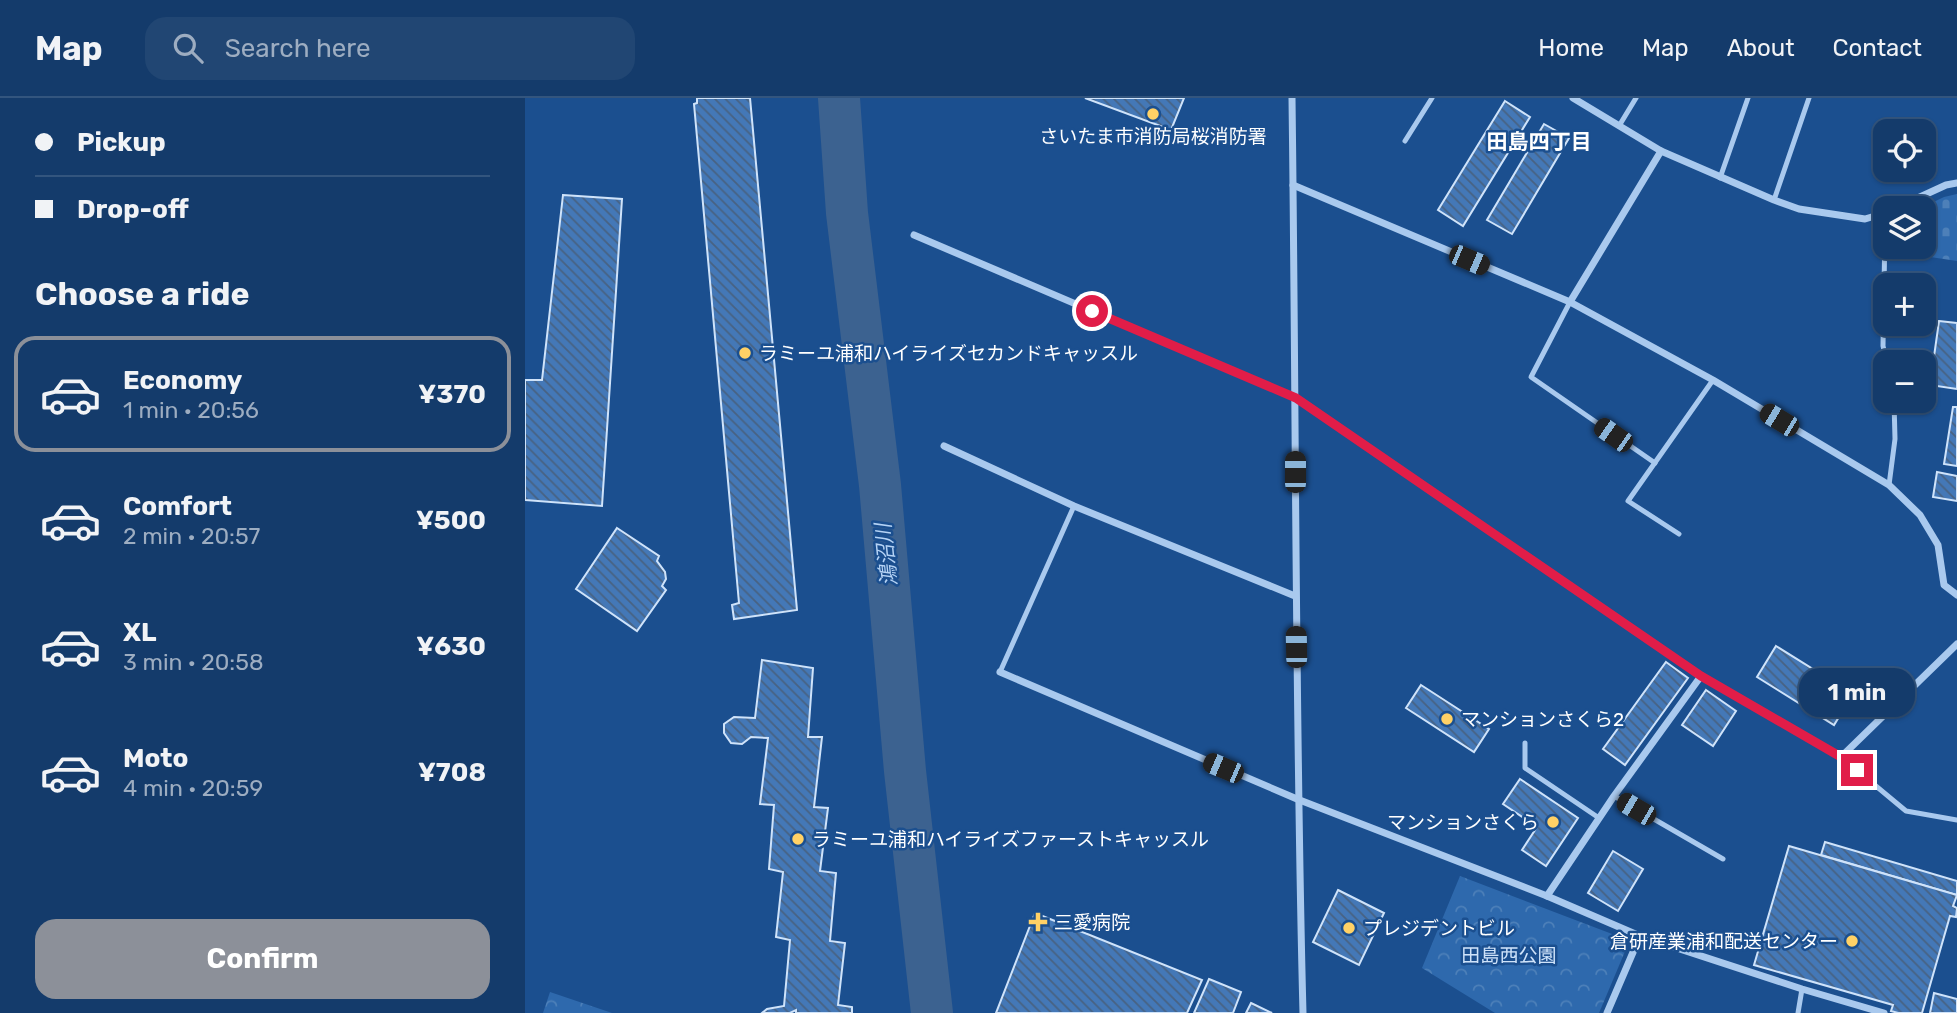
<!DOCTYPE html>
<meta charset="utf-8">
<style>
:root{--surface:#143b6b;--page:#214673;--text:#f1f3f6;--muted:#9dadc1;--line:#33557e;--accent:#8c9099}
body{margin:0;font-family:Rubik,"Noto Sans JP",sans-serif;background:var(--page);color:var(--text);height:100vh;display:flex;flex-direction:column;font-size:26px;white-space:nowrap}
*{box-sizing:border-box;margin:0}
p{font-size:23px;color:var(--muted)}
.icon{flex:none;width:38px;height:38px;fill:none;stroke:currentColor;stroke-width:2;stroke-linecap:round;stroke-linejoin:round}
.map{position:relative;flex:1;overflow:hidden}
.details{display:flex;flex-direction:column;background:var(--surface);width:525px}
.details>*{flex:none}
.banner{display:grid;align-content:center;height:154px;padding:0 35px;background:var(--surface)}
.fabs{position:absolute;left:1348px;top:21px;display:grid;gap:14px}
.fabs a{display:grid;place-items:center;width:63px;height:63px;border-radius:14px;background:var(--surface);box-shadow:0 2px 5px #0004,0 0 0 2px var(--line);font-size:35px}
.end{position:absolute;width:32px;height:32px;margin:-16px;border:9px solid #e11d48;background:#fff;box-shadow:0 0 0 4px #fff}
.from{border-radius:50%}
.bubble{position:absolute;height:49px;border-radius:21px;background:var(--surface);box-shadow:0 2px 5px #0004,0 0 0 2px var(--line);font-size:23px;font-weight:700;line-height:49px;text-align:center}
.car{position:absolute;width:21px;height:42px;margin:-21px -10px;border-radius:9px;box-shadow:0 0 5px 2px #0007;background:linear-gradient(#222 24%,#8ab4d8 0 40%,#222 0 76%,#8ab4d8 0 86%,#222 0)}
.banner b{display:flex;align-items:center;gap:24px;height:66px;font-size:26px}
.banner b+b{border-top:2px solid var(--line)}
.banner i{width:18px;height:18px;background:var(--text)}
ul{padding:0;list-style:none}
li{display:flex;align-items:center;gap:21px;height:116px;margin:0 14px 10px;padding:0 21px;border:4px solid transparent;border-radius:21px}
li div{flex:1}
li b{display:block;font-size:26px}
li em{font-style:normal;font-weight:700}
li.active{border-color:var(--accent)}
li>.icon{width:63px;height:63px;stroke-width:1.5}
h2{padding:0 35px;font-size:32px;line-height:84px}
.button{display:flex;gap:14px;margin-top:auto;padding:14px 35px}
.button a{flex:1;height:80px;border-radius:21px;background:var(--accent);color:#fff;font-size:28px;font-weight:700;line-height:80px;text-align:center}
header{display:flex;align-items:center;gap:42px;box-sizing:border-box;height:98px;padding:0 35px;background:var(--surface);border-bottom:2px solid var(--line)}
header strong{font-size:33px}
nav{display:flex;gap:38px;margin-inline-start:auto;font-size:24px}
.search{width:490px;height:63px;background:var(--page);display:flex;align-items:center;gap:18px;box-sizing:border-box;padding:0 24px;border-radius:21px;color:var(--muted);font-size:26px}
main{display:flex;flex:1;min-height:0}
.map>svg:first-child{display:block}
.cemetery{fill:url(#cemetery-stones)}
.park{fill:url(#park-crowns)}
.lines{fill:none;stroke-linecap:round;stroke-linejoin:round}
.river{stroke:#3c6290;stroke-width:42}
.building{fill:url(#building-back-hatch);stroke:#cfe3fa;stroke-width:2}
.lane{stroke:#a9c9ee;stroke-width:5}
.street{stroke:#a9c9ee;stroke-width:7}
.route{stroke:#e11d48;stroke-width:9}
.poi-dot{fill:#ffd166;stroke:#1b4f8f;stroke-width:2.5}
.labels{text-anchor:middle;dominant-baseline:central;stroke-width:5;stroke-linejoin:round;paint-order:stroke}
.poi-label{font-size:19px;fill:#fff;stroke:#1b4f8f;text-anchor:start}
.park-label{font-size:19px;fill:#cfe3fa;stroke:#1b4f8f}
.neighbourhood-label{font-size:21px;font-weight:bold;fill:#fff;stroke:#1b4f8f}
.water-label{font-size:21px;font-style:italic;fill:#b5d3f5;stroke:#1b4f8f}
</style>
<header>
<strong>Map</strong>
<div class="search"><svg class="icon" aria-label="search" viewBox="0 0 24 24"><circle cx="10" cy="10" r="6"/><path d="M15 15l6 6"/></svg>Search here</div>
<nav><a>Home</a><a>Map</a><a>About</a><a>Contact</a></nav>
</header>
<main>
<section class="details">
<div class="banner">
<b><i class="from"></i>Pickup</b>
<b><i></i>Drop-off</b>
</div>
<h2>Choose a ride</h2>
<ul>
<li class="active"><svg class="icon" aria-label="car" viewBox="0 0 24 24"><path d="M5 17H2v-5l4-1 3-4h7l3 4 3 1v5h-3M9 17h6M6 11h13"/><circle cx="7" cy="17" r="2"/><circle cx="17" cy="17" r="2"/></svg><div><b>Economy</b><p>1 min · 20:56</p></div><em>¥370</em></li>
<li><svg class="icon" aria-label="car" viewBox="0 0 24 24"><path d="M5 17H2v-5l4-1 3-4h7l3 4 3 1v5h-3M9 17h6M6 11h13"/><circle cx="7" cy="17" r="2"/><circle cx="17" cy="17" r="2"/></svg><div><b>Comfort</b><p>2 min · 20:57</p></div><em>¥500</em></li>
<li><svg class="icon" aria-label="car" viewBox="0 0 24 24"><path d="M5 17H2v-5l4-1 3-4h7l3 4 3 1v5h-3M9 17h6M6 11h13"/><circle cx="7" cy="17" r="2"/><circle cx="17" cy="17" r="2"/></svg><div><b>XL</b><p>3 min · 20:58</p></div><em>¥630</em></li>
<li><svg class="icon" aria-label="car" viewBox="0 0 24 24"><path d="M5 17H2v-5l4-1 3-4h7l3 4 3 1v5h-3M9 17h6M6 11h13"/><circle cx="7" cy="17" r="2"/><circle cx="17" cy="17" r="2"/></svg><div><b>Moto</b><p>4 min · 20:59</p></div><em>¥708</em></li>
</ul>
<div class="button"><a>Confirm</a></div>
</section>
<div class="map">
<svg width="1432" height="915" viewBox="0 0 1432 915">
<defs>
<pattern id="cemetery-stones" width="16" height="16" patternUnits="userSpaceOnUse" patternTransform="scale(1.75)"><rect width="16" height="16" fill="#2e69ad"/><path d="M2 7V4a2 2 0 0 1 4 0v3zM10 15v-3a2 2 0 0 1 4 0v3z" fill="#4d80b9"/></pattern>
<pattern id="park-crowns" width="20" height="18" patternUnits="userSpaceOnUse" patternTransform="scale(1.75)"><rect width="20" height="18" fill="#2e69ad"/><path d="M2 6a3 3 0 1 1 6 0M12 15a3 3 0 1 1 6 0" fill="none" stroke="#4d80b9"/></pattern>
<pattern id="building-back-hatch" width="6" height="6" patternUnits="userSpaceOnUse" patternTransform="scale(1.75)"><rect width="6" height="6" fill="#4478b7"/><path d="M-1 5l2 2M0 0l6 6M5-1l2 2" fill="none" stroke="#486282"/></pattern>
</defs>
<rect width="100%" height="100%" fill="#1b4f8f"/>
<!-- cemetery -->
<path class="cemetery" d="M1432,96V163L1372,154L1373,149H1398V110H1396L1419,99Z"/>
<!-- park -->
<g class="park">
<path d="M935,778L1095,839L1101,851L1074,915H970L897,870Z"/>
<path d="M25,894L87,915H18Z"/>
</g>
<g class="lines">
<!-- river -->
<path class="river" d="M314,0L322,115L355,387L380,673L407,915"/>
</g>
<!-- building -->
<g class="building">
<path d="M172,0H225L272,512L209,521L207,507L214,505L169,6L172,5Z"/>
<path d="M560,0H659L646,32Z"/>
<path d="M980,3L1005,19L938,128L913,112Z"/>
<path d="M1019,26L1044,40L987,136L962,122Z"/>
<path d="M38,97L97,101L77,408L0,402V282H17Z"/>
<path d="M1414,223L1432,225V291L1405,287Z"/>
<path d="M1428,309H1432V368L1419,366Z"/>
<path d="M1412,374L1432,378V403L1408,399Z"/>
<path d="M92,430L134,458L132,463L140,474L141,481L137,488L141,492L112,533L51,491Z"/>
<path d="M1251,548L1328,596L1309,627L1232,579Z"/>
<path d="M237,562L288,570L283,639H297L289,709L303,710L295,773L311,775L305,843L320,845L313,907L327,909V915H271V912L265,915H237L242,911L259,908L265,842L251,839L258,774L244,771L249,707L235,706L243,640L226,639L217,646L206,645L199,635V626L209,619L230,620Z"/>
<path d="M1141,564L1163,580L1100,667L1078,651Z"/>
<path d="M896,587L964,631L949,654L881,610Z"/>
<path d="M1181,592L1211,613L1188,648L1157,627Z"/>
<path d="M995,681L1053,720L1021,768L997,752L1012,729L978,706Z"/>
<path d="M1300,744L1432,783V797L1296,757Z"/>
<path d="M1264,748L1432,797L1428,808L1432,810L1431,819L1425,818L1397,915H1373L1366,913L1368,907L1229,867Z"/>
<path d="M1088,753L1118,771L1093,813L1063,795Z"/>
<path d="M813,792L859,815L834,867L788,844Z"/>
<path d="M510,815L677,882L662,915H471Z"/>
<path d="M684,881L716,894L708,915H669Z"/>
<path d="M1409,895L1432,901V915H1405Z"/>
<path d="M726,905L747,915H721Z"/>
</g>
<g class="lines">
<!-- lane -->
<g class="lane">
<path d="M1094,28L1111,0"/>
<path d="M880,43L907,0"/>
<path d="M1195,80L1223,0"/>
<path d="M1249,102L1284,0"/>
<path d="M1360,131L1358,248L1362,264"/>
<path d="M1045,204L1006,279L1130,365"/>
<path d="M1364,387L1370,341L1369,303"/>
<path d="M1154,436L1103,403L1188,282"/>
<path d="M475,574L549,408"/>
<path d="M1000,645V670L1074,720"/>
<path d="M1316,659L1381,713L1432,722"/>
<path d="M1089,698L1198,761"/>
<path d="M1273,915L1277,891"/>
</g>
<!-- street -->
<g class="street">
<path d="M767,0C771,305 770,610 778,915"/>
<path d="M1048,0L1136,53L1249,102L1274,111L1340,121L1360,115"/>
<path d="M768,87L1045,204L1188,282L1364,387L1395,417L1413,447L1419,487L1432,497"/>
<path d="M1371,110L1421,87L1432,85"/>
<path d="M389,137L771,300L1176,578L1316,659L1432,546"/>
<path d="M1045,204L1136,53"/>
<path d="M419,348L549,408L770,498"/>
<path d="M475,574L772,701L1022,798L1115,838L1277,891L1359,915"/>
<path d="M1022,798L1089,698L1176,578"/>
<path d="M1082,915L1115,838"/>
</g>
</g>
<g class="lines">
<!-- route -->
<path class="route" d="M567,213L771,300L1176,578L1316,659L1332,672"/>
</g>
<!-- markers -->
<g class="poi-dot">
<circle cx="628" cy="16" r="7"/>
<circle cx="220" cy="255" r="7"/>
<circle cx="922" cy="621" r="7"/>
<circle cx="1028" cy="724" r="7"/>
<circle cx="273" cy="741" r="7"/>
<path d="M509.5 813.5h7v7h7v7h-7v7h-7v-7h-7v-7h7z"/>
<circle cx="824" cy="830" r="7"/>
<circle cx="1327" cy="843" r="7"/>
</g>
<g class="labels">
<!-- poi labels -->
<g class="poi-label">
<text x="628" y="38" text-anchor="middle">さいたま市消防局桜消防署</text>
<text x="234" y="255">ラミーユ浦和ハイライズセカンドキャッスル</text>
<text x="936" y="621">マンションさくら2</text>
<text x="1014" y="724" text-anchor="end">マンションさくら</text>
<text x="287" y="741">ラミーユ浦和ハイライズファーストキャッスル</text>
<text x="529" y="824">三愛病院</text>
<text x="838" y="830">プレジデントビル</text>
<text x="1313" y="843" text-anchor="end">倉研産業浦和配送センター</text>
</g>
<!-- park labels -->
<g class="park-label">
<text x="984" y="857">田島西公園</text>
</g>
<!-- neighbourhood labels -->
<g class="neighbourhood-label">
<text x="1014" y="43">田島四丁目</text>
</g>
<!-- water labels -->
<g class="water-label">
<text transform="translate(361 457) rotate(-96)">鴻沼川</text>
</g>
</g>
</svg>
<div class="fabs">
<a><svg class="icon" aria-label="locate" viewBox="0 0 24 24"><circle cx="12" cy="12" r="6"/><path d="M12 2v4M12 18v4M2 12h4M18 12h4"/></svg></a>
<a><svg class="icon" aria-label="layers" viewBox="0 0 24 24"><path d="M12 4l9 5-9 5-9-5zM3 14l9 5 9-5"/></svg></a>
<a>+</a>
<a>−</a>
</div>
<i class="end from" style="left:567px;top:213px"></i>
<i class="end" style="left:1332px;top:672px"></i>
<div class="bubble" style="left:1274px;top:570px;width:116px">1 min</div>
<i class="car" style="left:944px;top:162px;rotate:113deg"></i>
<i class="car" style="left:1254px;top:322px;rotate:301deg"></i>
<i class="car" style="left:1088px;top:337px;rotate:305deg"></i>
<i class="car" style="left:770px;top:374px;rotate:0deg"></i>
<i class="car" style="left:771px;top:549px;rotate:359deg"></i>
<i class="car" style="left:698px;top:670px;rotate:293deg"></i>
<i class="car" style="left:1111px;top:711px;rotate:300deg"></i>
</div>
</main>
